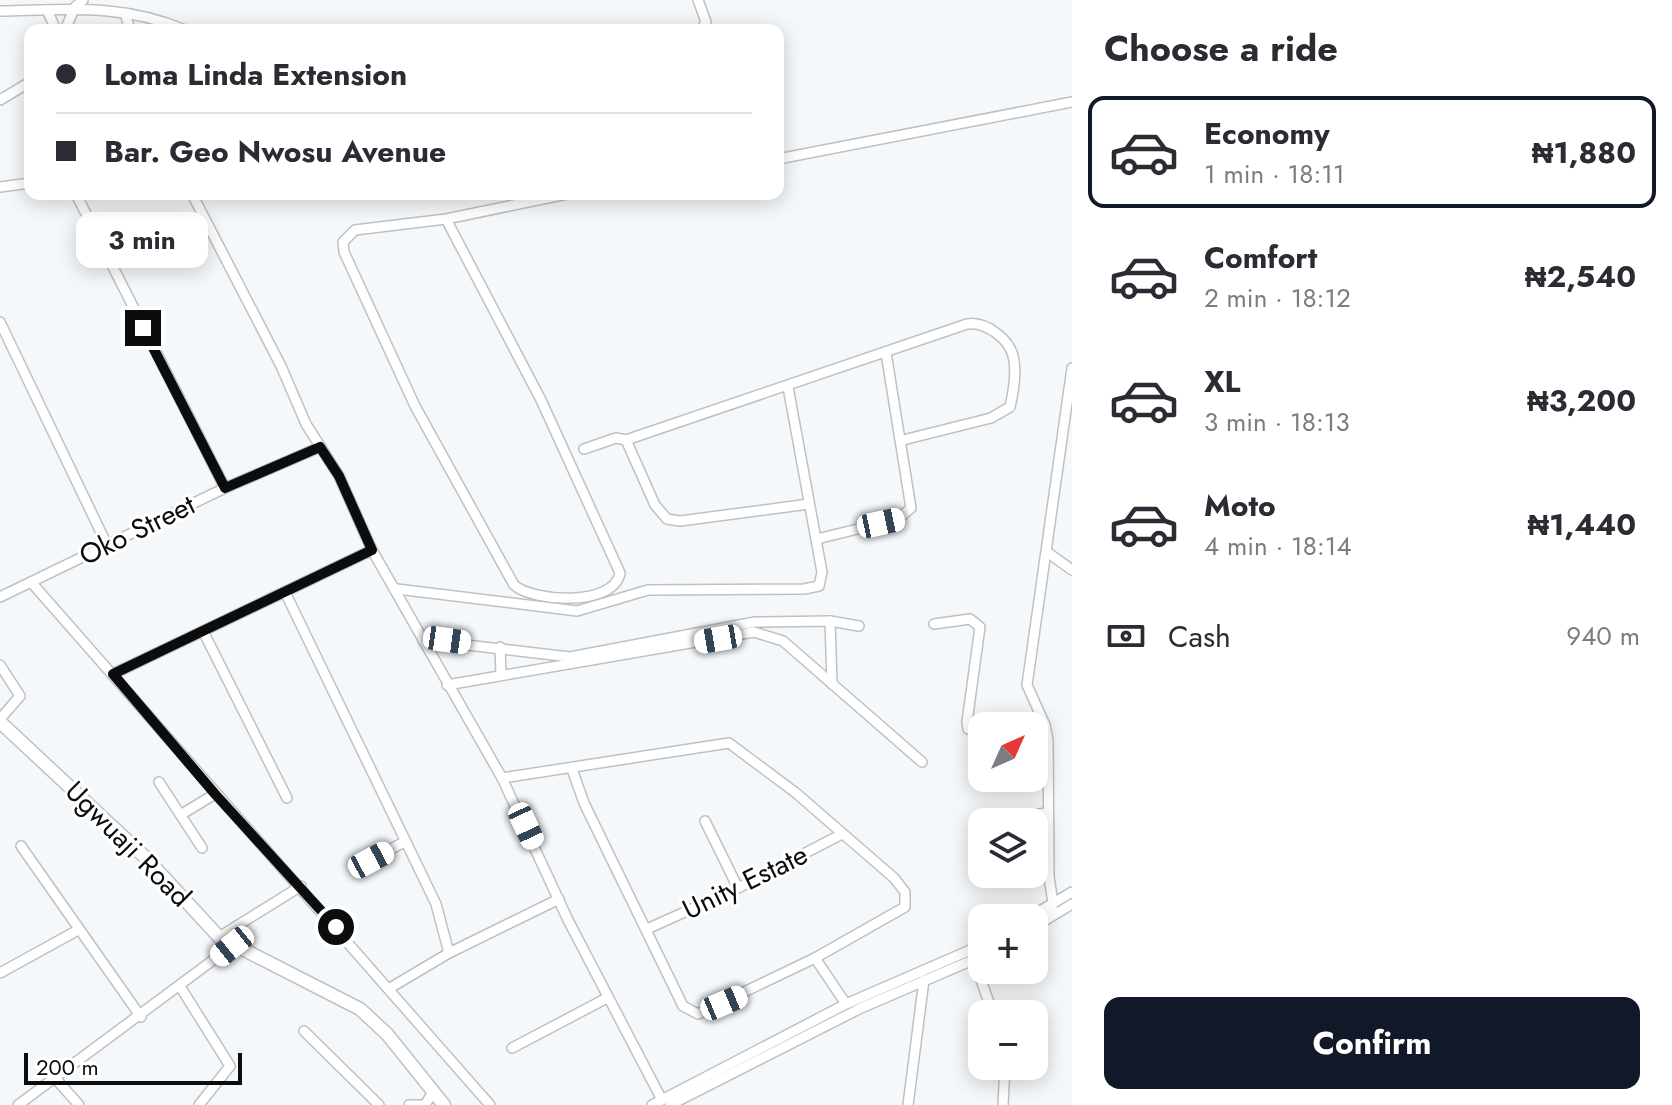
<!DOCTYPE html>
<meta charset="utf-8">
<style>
:root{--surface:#fff;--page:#f2f2f3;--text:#2b2b33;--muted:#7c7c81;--line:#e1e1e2;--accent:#111827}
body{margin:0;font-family:Jost,sans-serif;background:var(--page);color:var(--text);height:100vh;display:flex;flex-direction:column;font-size:30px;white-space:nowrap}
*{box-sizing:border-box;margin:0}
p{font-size:26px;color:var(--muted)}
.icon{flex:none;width:44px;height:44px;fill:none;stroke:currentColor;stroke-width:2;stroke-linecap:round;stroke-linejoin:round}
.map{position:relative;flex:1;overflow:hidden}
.details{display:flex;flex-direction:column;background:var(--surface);width:600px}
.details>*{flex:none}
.top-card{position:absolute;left:24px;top:24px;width:760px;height:176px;border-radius:16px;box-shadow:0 4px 20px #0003;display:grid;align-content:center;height:176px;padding:0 32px;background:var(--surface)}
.needle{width:52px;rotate:45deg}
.fabs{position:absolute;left:968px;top:712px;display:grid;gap:16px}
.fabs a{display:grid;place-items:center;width:80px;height:80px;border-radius:16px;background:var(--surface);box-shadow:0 4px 20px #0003;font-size:40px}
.scale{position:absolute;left:24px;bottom:20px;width:218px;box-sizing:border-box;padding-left:8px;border:4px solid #0b0c0d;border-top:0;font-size:22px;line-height:28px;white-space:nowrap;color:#0b0c0d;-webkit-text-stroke:6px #fff;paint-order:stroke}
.end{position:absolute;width:36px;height:36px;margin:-18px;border:10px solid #0b0c0d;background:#fff;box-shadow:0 0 0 4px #fff}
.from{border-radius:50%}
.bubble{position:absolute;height:56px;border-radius:16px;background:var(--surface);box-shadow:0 4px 20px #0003;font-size:26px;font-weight:700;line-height:56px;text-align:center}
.car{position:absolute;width:24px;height:48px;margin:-24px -12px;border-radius:10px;box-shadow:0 0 6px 2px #0007;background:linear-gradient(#fff 24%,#345 0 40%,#fff 0 76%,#345 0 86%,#fff 0)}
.top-card b{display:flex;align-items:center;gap:28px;height:76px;font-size:30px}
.top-card b+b{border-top:2px solid var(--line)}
.top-card i{width:20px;height:20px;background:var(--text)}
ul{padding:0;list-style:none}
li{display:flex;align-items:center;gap:24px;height:112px;margin:0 16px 12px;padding:0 16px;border:4px solid transparent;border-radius:16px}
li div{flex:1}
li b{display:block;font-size:30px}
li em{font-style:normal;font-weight:700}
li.selected{border-color:var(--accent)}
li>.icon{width:72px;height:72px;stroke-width:1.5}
h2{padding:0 32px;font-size:36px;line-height:96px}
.pay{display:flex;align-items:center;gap:20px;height:88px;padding:0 32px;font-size:30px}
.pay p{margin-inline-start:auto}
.primary-button{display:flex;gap:16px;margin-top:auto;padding:16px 32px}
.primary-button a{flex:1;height:92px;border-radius:16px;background:var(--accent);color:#fff;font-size:32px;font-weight:700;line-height:92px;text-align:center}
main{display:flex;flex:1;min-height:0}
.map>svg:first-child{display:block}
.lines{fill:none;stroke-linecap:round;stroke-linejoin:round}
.street-casing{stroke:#bec1c4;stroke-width:12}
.secondary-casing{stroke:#bec1c4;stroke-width:15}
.street{stroke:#fff;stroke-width:9}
.secondary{stroke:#fff;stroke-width:12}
.route{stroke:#0b0c0d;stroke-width:10}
.labels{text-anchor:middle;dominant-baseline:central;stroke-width:6;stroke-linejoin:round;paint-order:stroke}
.street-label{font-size:28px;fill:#0b0c0d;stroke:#fff}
</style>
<main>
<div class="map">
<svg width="1072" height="1105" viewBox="0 0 1072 1105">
<rect width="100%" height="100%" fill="#f5f8fb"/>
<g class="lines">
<!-- street casing -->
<g class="street-casing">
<g id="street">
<path d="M698,0L706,22L701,30"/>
<path d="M47,10L56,30"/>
<path d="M0,11C66,10 122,3 185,30"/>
<path d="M125,13L130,30"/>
<path d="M65,30L75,7L83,0"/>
<path d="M0,100L30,82"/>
<path d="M778,159L1072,102"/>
<path d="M0,187L30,183"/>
<path d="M76,194L225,488"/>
<path d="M192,194L281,366L306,424L339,476L372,550L502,778L568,920L662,1100"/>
<path d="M446,219L541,400L620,573C614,607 533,602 514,585L415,406L344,252L343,242L355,230L446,219L567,194"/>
<path d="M0,322L107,545"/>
<path d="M626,440L655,505L667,519L680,521L809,504"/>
<path d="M584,449L616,438L626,440L967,324C986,321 1012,340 1014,361C1016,375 1013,394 1010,407L991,418L903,440"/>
<path d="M817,539L898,519L911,508L886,353"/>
<path d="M1047,552L1072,570"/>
<path d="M31,582L490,1105"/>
<path d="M397,589L577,611L648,590L804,589L819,586L822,572L788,387"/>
<path d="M285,592L436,904L449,953"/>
<path d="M0,597L225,488L320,447"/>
<path d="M830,621L832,684"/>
<path d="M934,624L970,619L980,627L967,722L968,729L982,733"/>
<path d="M203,631L287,798"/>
<path d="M423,640L570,657L755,622L830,621L859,626"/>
<path d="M500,647L501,675"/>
<path d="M0,665L20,696L0,719"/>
<path d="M113,674L372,550"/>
<path d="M447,685L754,632L783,641L922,762"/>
<path d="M1045,725L1027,685L1072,368"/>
<path d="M1024,726L1045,725L1048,740L1049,877L1053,903L1050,917"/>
<path d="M502,778L729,743L796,793L894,878L905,892V907L815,958L698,1014L683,1006L584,803L572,769"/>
<path d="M159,782L202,848"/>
<path d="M182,814L215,794"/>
<path d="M991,819L1048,813"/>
<path d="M705,821L738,888"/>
<path d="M21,846L141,1017"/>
<path d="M371,860L404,842"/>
<path d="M1028,918L1072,892"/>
<path d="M1034,927L1072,904"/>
<path d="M647,929L738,888L842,834"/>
<path d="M219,937L301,886"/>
<path d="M815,958L846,1004"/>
<path d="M974,960L993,1014"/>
<path d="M0,973L78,930"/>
<path d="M181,988L230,1066L199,1105"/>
<path d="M390,988L449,953L559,899"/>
<path d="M304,1031L379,1105"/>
<path d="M512,1048L607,998"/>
<path d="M55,1078L79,1105"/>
<path d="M18,1105L232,946"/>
<path d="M409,1105H423"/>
<path d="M425,1105L433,1092"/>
<path d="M652,1105L846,1004L982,945"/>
<path d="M670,1105L861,1008L982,956"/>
<path d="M908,1105L924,980"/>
<path d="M1003,1105L1005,1066"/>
</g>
</g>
<!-- secondary casing -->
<g class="secondary-casing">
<path id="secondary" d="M0,722L147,859L219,937L360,1009L387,1034L444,1105"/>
</g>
<!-- street -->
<use href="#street" class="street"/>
<!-- secondary -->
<use href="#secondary" class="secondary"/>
</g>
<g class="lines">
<!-- route -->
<path class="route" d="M143,328L225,488L320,447L339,476L372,550L113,674L215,794L336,927"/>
</g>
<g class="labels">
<!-- street labels -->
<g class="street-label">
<text transform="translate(137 530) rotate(-26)">Oko Street</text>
<text transform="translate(128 844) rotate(45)">Ugwuaji Road</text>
<text transform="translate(745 882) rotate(-26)">Unity Estate</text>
</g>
</g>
</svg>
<div class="fabs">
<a><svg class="needle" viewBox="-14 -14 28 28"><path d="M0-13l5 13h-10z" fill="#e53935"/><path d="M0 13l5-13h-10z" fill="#7c7c81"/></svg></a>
<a><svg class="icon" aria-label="layers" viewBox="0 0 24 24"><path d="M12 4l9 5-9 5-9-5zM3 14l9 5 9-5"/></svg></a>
<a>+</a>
<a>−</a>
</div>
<div class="scale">200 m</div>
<i class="end from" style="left:336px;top:927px"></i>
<i class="end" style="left:143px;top:328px"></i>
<div class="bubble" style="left:76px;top:212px;width:132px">3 min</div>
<i class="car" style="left:881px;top:523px;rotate:78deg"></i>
<i class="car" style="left:718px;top:639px;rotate:260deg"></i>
<i class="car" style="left:447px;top:640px;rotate:98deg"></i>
<i class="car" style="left:526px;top:826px;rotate:155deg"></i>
<i class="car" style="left:371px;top:860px;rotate:62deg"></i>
<i class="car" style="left:232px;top:946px;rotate:231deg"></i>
<i class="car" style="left:724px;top:1003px;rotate:67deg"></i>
<div class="top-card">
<b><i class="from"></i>Loma Linda Extension</b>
<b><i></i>Bar. Geo Nwosu Avenue</b>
</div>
</div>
<section class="details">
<h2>Choose a ride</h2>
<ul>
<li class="selected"><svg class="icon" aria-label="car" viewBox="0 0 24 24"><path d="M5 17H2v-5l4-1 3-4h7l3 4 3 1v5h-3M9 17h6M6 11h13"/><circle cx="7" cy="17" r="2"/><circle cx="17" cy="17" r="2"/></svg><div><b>Economy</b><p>1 min · 18:11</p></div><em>₦1,880</em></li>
<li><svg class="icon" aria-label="car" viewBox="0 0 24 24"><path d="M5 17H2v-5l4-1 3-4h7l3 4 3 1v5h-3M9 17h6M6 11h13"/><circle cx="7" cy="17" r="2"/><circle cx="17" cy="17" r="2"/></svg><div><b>Comfort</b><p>2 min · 18:12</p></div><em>₦2,540</em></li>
<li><svg class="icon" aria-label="car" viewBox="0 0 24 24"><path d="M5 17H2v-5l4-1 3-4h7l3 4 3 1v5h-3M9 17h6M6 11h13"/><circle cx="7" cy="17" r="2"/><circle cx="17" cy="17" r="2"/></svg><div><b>XL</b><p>3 min · 18:13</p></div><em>₦3,200</em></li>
<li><svg class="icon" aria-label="car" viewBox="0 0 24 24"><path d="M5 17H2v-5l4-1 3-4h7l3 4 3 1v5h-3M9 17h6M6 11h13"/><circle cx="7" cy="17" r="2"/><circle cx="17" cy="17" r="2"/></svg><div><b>Moto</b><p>4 min · 18:14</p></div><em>₦1,440</em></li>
</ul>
<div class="pay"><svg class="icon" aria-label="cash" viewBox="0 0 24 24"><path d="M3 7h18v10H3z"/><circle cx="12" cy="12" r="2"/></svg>Cash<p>940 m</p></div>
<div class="primary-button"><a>Confirm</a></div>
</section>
</main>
